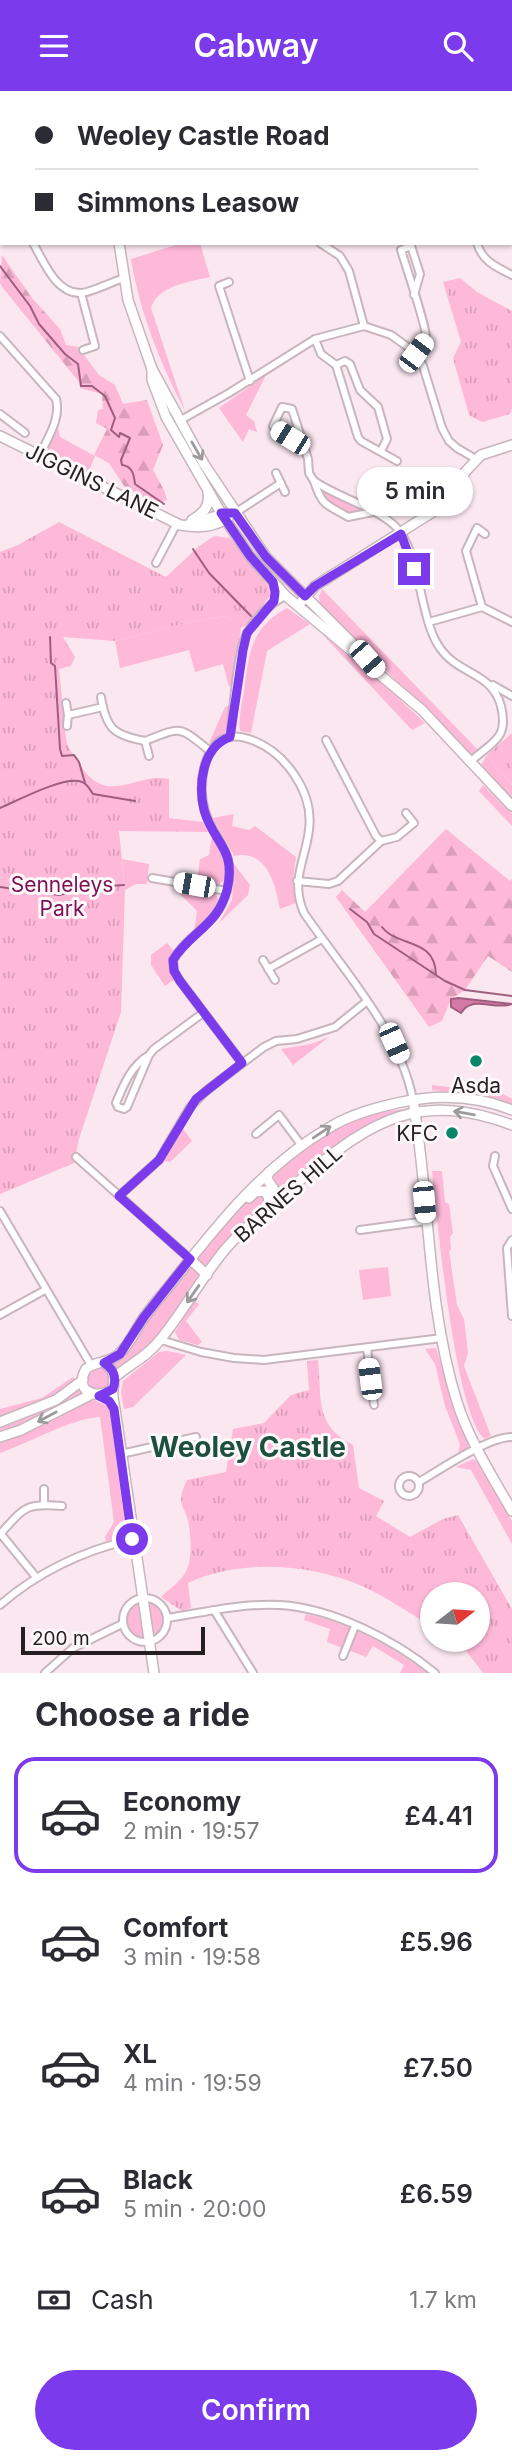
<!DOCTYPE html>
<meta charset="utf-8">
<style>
:root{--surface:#fff;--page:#f7f7f7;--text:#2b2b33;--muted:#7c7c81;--line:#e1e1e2;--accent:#7c3aed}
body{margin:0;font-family:Inter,sans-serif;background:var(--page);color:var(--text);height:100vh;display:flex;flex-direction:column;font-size:26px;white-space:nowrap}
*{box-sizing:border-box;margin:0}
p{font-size:23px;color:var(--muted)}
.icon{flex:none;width:38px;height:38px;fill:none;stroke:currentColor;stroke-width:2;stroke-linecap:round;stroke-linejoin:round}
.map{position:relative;height:1582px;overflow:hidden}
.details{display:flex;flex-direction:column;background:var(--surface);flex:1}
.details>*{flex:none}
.banner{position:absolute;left:0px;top:0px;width:513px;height:154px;box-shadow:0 2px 5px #0004;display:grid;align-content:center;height:154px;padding:0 35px;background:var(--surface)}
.needle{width:46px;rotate:73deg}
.controls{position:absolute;left:420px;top:1491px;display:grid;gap:14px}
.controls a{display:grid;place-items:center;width:70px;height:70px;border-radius:50%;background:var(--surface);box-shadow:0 2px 5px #0004;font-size:35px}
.scale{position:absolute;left:21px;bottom:18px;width:184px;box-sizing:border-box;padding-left:7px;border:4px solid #261f22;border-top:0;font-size:19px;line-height:24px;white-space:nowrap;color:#261f22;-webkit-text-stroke:5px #fdf9fb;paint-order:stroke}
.end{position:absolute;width:32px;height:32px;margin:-16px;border:9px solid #7c3aed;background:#fff;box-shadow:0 0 0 4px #fff}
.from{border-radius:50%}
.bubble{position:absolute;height:49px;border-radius:24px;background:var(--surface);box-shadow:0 2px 5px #0004;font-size:23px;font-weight:600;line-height:49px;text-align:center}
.car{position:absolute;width:21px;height:42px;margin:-21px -10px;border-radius:9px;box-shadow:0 0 5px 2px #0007;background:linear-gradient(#fff 24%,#345 0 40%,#fff 0 76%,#345 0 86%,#fff 0)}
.banner b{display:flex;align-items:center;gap:24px;height:66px;font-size:26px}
.banner b+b{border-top:2px solid var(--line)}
.banner i{width:18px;height:18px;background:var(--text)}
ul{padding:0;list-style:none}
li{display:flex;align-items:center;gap:21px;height:116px;margin:0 14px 10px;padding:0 21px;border:4px solid transparent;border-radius:21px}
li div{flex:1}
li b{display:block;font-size:26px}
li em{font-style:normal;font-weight:600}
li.current{border-color:var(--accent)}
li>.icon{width:63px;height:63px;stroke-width:1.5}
h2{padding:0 35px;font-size:32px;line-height:84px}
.pay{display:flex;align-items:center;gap:18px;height:77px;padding:0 35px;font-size:26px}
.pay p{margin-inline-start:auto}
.primary-button{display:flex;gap:14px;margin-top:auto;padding:14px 35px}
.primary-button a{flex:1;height:80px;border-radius:42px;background:var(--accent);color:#fff;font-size:28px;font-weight:600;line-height:80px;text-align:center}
header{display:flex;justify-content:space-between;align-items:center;height:91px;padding:0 35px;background:var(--accent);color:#fff;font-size:32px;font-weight:600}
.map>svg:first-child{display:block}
.green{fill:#feb8d8}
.forest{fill:url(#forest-firs)}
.park{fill:url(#park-tufts)}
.water{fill:#d379a6;stroke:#9f5e7e;stroke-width:2}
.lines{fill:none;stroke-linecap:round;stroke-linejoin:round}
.stream{stroke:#9f5e7e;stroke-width:2}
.street-casing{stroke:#c8b5bd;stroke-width:10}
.secondary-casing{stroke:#c8b5bd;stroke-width:12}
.street{stroke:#fff;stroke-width:6}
.secondary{stroke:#fff;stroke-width:9}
.oneway{stroke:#9d9a9c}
.route{stroke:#7c3aed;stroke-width:9}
.poi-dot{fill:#078668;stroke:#fdf9fb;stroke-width:2.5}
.labels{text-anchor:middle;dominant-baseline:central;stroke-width:6;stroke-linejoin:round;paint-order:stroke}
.street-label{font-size:21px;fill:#261f22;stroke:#fdf9fb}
.park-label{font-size:21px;fill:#7e1053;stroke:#fdf9fb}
.poi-label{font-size:21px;fill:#261f22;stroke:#fdf9fb}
.district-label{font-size:28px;font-weight:bold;fill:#1d4f3f;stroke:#fdf9fb}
</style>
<header><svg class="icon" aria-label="menu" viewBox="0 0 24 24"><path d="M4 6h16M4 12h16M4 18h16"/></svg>Cabway<svg class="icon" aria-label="search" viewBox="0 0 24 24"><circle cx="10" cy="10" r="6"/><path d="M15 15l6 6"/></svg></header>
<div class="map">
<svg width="512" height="1582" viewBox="0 0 512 1582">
<defs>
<pattern id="forest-firs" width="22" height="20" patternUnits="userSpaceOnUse" patternTransform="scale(1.75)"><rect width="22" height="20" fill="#feb8d8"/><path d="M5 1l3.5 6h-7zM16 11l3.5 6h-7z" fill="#da9eb9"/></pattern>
<pattern id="park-tufts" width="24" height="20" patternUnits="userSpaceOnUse" patternTransform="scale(1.75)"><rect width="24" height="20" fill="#feb8d8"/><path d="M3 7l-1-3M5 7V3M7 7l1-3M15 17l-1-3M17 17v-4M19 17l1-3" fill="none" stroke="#da9eb9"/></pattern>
</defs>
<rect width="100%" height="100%" fill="#fbe7f0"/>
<!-- green -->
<g class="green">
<path d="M182,152H200L210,186C190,191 158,194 151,217L185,320C160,271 140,223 131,168Z"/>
<path d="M266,284L246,324L254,330L257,341L249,338L243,351L219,317Z"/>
<path d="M58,337L60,346L95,365L87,385L50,367L46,357Z"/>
<path d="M327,400L364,419L350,423L324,408L323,402Z"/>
<path d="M322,498L478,659L471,663L466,659L320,514L319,506Z"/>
<path d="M287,517L310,533L267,560L251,642L240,640C238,628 242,613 244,601C249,563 250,537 287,517Z"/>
<path d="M226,525L241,537L233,592L229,596L223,573L195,581L189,559L120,577L115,550L194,530Z"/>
<path d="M323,544L354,566L425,632L412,639Z"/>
<path d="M231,614L225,642L209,652L225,616Z"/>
<path d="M487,664L512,694V708L481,674Z"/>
<path d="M483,694L512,723V735L479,700Z"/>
<path d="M234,723L232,735L249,739L255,735L296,766L293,788L296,812L280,818C275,793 267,758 234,765L213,727Z"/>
<path d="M212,744C223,753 227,774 226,788L218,794L197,791L200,768L209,764Z"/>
<path d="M122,768L149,773L147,793H136L125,799Z"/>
<path d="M234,773L250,794L248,804L219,832L232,809Z"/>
<path d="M176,793L214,800C227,815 205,832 194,841L197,820L175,798Z"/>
<path d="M167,852L174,860L171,870L175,888L165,895L151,874V864Z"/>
<path d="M329,946L293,974L281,958L311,953Z"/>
<path d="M432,994L501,1002L512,1008V1013L502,1009L432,999Z"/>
<path d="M406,1018L285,1099L280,1098L275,1094L274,1085C310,1049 354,1022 406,1018Z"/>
<path d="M181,1035L192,1050L170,1071L162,1069Z"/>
<path d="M432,1080H442L445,1111L449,1113L453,1142L450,1146L451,1159L449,1160L457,1214L464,1228L468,1262L464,1275L491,1345L485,1348C455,1325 437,1126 432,1080Z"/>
<path d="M256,1103L266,1106V1110L225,1154L156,1251L118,1281L113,1273L125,1261L153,1220L235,1118L240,1117Z"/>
<path d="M388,1176L391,1205L363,1209L359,1179Z"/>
<path d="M195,1210L199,1213L186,1230L202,1251L198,1254L179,1249L175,1241Z"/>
<path d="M436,1257L454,1316L469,1354L467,1359L458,1365L460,1353L445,1315L435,1273L425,1258Z"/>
<path d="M168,1260L186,1264L133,1316L124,1318L121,1301L123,1290L159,1261Z"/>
<circle cx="99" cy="1288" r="11"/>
<path d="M73,1286L77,1291L64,1301L0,1329V1318L42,1307Z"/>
<path d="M82,1296L86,1302L45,1326L0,1343V1335C29,1326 58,1315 82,1296Z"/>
<path d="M92,1308L109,1316L110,1322L126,1440L121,1446L106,1450L105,1446L114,1431L100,1326C72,1327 29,1352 0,1362V1351L33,1338Z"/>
<path d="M473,1368L477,1370L512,1430V1453L471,1379L456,1376Z"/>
<path d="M149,1509C160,1512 164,1518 167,1528L161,1543L152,1548L146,1510Z"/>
<path d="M141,1510L148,1548L135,1546L124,1535C124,1522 129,1515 141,1510Z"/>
<path d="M306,1523C351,1533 391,1555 428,1582H400L404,1574L373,1555L366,1566L327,1551L330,1538L304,1529Z"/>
</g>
<!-- forest -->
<g class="forest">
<path d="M2,164L32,207L60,238L66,254L78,256L99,284L115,294L123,313L147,309L163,354L153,379L164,399L167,409L156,413L124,395L109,372L94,364L107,338L96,332L98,319L103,318L102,303L80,297L79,291L3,197L0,192Z"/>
<path d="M446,738L510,790L512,788V881L488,865L465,899L451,908L442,930L429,936L336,806L342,799L365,821Z"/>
</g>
<!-- park -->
<g class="park">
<path d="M460,187L477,201L512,220V317L510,323L482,331L469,324L453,267L461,251L443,191Z"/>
<path d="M59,431L166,486L198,456L214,445L230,447L269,496L270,505L252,530L241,537L226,525L194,530L115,550L63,546L75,566L71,575L59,578L66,648C68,659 76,667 82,677C109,715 136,681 169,688V727L203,731L208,741L119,740L125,799L121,921L79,1048L74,1072L0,1103V461L18,454Z"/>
<path d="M512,642V694L487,664Z"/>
<path d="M318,1269C322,1308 314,1334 353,1354L359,1397L384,1410L376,1425L410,1446L443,1428L458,1424L512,1518V1582H483L464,1557L452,1549H478V1503H432V1536C410,1522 386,1506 362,1495C308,1472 241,1468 188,1492L191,1517L182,1520L161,1506C169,1498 183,1489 187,1478C192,1468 191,1446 189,1435C186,1413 174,1416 187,1389L226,1381L233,1338L264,1332L291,1304L309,1299L307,1270Z"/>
</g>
<!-- water -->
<path class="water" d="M458,907L512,913C494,920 473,903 461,922L451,916V908Z"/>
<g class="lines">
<!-- stream -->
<g class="stream">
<path d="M0,175L30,215L39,233L65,263L78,273L81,295H92L105,305L115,327L111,339L119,346L120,342L130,347L121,369L122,374C132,375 134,383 135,393L164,413"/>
<path d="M193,458L209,482L251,525"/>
<path d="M50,546L51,572L55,575L60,658L62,665L74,664L79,671L85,692"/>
<path d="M0,717C17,710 65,684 82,691C87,692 90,699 93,703L135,710"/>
<path d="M0,796L59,804L97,796L124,794"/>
<path d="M350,818L367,831L374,843L445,890L465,899L512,905"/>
<path d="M382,836C398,857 435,846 436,884"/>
</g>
<!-- street casing -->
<g class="street-casing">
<g id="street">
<path d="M189,0L192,2"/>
<path d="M440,0L442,2"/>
<path d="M283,2L284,0"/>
<path d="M355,2L356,0"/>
<path d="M427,2L429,0"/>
<path d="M511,6L512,9"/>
<path d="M0,76L2,75"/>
<path d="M0,111L2,113"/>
<path d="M511,120L512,121"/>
<path d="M33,152C43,169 56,204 82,202C95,200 111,191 124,187"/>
<path d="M320,152L340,165L349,180L364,235"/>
<path d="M477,152C482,170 496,176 512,184"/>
<path d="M229,191L219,195L250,290"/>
<path d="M81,202L95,255L83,259"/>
<path d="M414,204L420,183L411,155L401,159C405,173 428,239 426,248C424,252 419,258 416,262"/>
<path d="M0,245L56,308C61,328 48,346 40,364"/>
<path d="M315,248L321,263L336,274L358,346L361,350L397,370"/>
<path d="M336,274L345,270L350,273L360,299L378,316L387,348L381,360"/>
<path d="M0,323L25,342"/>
<path d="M179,330L229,302L315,248L364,235L391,244L416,262L423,275L442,337L449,350L457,357L476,368"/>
<path d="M304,356L273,335L282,316L292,318L308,368L309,382L314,390C339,407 371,414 394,434C420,457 419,524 438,554C457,585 491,579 501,615C509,648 493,650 471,670"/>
<path d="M276,382L285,401"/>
<path d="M314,390C322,415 326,413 348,426L373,421"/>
<path d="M235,422L281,392"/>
<path d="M156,472L177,432"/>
<path d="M482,516L466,460L477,437L485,443"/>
<path d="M429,531L482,516L512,531"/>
<path d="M493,594L512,605"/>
<path d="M101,606C106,639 115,644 145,650"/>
<path d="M66,612L68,624L103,616"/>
<path d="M67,635L68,624"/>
<path d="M230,646C233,622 237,561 247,542C255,527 271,511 286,505"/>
<path d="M326,649L376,745L381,750"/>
<path d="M149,665L145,650C183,635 179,635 211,661"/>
<path d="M152,787L227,800"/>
<path d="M297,790L329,793L338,790L381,750L397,746L414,732L406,722"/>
<path d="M263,869L275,889"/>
<path d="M268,878L322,848"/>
<path d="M149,964C131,975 124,993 116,1012L118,1016L124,1018L127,1016L149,964L154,958L203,922"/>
<path d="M242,972L180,890L174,880L173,869C189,841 218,835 227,799C237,760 215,752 205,720C199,700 201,671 215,654C224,644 238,644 249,648C285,660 314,701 309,739C305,771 290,789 304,822C343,879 400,940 413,1009"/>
<path d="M256,1043L279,1024L302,1055"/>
<path d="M495,1065L493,1075L512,1118"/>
<path d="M76,1066L190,1168"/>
<path d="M119,1105L159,1069L190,1016L207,999L264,956L276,950L297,948L335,936L366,911"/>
<path d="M0,1120L91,1274"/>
<path d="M360,1139L426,1130"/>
<path d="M512,1149L507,1157L512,1225"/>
<path d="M0,1224L45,1199"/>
<path d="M161,1249L201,1261L234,1267L264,1269L442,1247"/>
<path d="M367,1257L374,1314"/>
<path d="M121,1363L196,1346"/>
<circle cx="409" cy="1395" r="10"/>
<path d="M419,1391C441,1378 488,1346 512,1346"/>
<path d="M44,1414V1398"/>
<path d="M0,1442L36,1486"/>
<path d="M1,1442C25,1416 25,1412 62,1415"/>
<circle cx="145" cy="1529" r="22"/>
<path d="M0,1514C39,1480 82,1460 133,1448"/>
<path d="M214,1519L253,1582"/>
<path d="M168,1527C205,1521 243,1512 280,1514C332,1517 395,1549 435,1582"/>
<path d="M343,1565L355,1535"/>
<path d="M45,1582L73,1557L122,1533"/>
</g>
</g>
<!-- secondary casing -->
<g class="secondary-casing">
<g id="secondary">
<path d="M114,2V0"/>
<path d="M119,152L128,209L152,278L204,373L266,466L364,564"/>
<path d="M152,278V289L166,326L221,422L250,465L286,505L422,619L512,715"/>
<path d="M0,345L180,434C198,437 212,437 228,427"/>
<path d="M192,429C203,422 210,417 208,402"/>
<path d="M187,434L226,422"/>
<path d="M302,510L315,495L444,414L466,380L481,364L512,354"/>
<path d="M414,1015C430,1113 427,1215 457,1311C469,1349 492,1385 512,1420"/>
<path d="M269,1081L267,1088L275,1100L280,1103L285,1102"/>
<path d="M249,1107L255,1101L265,1100L268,1105L269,1115"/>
<path d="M190,1168L207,1184"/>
<path d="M104,1272C116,1280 114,1287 113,1299C112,1305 114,1312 115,1318L154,1582"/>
<path d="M115,1286C130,1273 148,1265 160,1249C185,1219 203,1183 229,1154C252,1129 278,1108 304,1086C373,1028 421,1000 512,1034"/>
<path d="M113,1298C94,1310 74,1299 86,1278C96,1269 109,1273 119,1263C129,1254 135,1240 143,1228C150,1218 158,1208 166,1199C214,1138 263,1074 332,1035C352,1023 375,1017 397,1012C436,1003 475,1004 512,1019"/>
<path d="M0,1331L56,1309L83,1289"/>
<path d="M0,1346L21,1339L92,1303"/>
</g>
</g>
<!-- street -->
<use href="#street" class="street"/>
<!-- secondary -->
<use href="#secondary" class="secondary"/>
</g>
<!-- one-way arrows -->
<defs><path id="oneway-shaft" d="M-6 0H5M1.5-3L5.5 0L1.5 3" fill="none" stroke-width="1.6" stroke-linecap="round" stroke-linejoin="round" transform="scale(1.75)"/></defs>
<g class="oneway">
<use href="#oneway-shaft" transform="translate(197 360) rotate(60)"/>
<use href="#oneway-shaft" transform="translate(464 1022) rotate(-170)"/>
<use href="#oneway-shaft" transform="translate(322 1041) rotate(-34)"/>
<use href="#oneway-shaft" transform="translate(193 1203) rotate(125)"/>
<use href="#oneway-shaft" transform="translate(47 1326) rotate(152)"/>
</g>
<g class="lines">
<!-- route -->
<path class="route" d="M132,1448L114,1318L109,1310L99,1305L113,1298C117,1287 114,1278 104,1272L120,1263L144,1226L190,1168L119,1105L159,1069L196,1008L242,972L180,890L174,880L173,869C190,841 218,835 227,799C237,757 213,752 204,719C198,694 202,656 230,646L243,559L247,542L274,510L275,501L273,491L250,465L221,422H235L266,466L305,505L315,495L401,443L414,478"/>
</g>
<!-- markers -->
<g class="poi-dot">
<circle cx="476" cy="970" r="7"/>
<circle cx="452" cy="1042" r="7"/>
</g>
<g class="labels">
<!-- street labels -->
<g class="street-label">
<text transform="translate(92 390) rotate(26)">JIGGINS LANE</text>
<text transform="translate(288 1103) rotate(-41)">BARNES HILL</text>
</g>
<!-- park labels -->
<g class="park-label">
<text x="62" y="793">Senneleys<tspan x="62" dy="24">Park</tspan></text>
</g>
<!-- poi labels -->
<g class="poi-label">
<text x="476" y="994">Asda</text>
<text x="438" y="1042" text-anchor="end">KFC</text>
</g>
<!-- district labels -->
<g class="district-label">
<text x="248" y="1356">Weoley Castle</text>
</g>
</g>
</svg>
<div class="controls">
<a><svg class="needle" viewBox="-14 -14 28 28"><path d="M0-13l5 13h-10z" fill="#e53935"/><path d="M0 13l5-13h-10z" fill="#7c7c81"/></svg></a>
</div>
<div class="scale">200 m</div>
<i class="end from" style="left:132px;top:1448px"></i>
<i class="end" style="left:414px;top:478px"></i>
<div class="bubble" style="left:357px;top:376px;width:116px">5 min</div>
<i class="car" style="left:416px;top:262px;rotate:37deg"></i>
<i class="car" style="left:290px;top:347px;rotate:302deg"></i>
<i class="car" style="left:367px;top:568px;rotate:139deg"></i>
<i class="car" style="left:194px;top:794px;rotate:280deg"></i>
<i class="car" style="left:394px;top:952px;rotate:156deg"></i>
<i class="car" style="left:424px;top:1111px;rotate:175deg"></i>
<i class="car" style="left:370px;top:1288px;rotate:353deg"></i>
<div class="banner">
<b><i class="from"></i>Weoley Castle Road</b>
<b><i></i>Simmons Leasow</b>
</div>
</div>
<section class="details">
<h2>Choose a ride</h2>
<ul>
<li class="current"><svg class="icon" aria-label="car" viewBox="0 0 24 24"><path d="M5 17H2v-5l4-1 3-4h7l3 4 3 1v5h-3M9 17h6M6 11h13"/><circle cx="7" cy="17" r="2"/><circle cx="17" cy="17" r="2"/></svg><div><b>Economy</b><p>2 min · 19:57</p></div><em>£4.41</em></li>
<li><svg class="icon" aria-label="car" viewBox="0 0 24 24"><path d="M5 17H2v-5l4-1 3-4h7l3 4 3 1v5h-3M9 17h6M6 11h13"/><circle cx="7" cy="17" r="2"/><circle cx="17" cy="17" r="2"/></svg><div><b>Comfort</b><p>3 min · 19:58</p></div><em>£5.96</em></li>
<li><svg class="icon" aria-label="car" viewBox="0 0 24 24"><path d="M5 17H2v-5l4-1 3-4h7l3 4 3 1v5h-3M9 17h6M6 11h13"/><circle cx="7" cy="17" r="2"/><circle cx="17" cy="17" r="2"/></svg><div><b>XL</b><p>4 min · 19:59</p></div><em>£7.50</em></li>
<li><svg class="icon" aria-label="car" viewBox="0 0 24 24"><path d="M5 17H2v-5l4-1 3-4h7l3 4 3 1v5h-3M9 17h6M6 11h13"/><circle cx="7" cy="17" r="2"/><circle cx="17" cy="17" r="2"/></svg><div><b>Black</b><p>5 min · 20:00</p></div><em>£6.59</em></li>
</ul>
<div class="pay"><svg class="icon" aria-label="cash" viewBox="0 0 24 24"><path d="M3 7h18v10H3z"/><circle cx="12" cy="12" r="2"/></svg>Cash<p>1.7 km</p></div>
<div class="primary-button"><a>Confirm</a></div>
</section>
